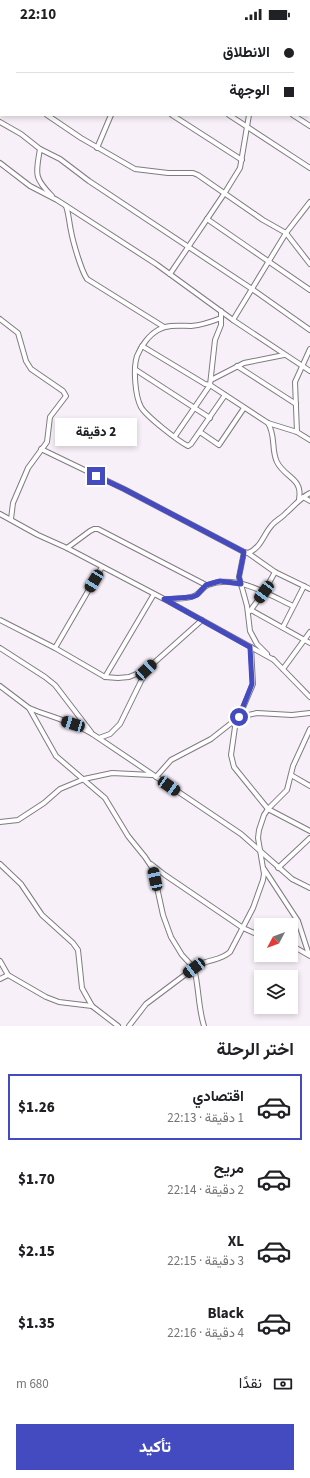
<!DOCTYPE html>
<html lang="ar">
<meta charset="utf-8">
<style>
:root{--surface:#fff;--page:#f6f6f6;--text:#202124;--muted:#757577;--line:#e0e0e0;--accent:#444abf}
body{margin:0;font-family:"Source Sans 3",Vazirmatn,sans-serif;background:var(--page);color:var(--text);direction:rtl;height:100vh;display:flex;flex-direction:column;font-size:15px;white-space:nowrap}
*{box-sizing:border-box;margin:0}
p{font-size:13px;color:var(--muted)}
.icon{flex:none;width:22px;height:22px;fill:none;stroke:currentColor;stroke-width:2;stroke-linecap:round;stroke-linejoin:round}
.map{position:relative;height:998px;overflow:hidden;direction:ltr}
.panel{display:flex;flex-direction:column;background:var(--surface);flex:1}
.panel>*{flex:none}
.top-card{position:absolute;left:0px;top:0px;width:310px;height:88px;box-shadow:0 2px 6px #0003;direction:rtl;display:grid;align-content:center;height:88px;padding:0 16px;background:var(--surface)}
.needle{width:26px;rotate:229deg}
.controls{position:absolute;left:254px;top:890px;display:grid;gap:8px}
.controls a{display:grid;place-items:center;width:44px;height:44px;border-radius:0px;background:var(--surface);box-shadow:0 2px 6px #0003;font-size:20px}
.end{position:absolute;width:18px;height:18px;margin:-9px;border:5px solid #444abf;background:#fff;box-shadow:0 0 0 2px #fff}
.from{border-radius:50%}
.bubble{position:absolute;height:28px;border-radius:0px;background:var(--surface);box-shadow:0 2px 6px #0003;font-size:13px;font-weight:800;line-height:28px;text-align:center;direction:rtl}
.car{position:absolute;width:12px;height:24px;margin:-12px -6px;border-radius:5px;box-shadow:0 0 3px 1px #0007;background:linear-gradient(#222 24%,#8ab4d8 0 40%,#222 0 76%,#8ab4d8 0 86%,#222 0)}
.top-card b{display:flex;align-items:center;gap:14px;height:38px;font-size:15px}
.top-card b+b{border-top:1px solid var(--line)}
.top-card i{width:10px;height:10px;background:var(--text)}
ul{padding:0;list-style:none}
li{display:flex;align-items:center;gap:12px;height:66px;margin:0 8px 6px;padding:0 8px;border:2px solid transparent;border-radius:0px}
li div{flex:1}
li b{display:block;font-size:15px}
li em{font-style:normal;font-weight:800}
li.active{border-color:var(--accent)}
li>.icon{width:36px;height:36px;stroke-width:1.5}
h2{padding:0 16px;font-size:18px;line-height:48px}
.pay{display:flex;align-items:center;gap:10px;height:44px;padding:0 16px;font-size:15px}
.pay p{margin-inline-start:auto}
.cta{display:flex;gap:8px;margin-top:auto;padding:8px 16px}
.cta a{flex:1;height:46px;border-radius:0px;background:var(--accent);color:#fff;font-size:16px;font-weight:800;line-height:46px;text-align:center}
.status{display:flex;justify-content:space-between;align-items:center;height:28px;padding:0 20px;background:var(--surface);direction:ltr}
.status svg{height:11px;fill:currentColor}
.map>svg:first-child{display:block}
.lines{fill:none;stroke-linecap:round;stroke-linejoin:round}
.street-casing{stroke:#817a82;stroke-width:6}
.street{stroke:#fff;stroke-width:4}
.route{stroke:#444abf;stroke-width:5}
</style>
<div class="status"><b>22:10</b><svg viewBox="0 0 49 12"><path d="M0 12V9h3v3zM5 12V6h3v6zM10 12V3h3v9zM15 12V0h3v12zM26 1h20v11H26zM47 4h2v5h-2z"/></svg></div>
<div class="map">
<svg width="310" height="998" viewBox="0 0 310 998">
<rect width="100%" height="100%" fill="#f8f0f8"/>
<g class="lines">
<!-- street casing -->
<g class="street-casing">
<g id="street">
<path d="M35,0L37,1"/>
<path d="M99,0L101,1"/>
<path d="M158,0L160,1"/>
<path d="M224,0L226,1"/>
<path d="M278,0L280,1"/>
<path d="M53,1V0"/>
<path d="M309,12H310"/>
<path d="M0,14L1,15"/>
<path d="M309,43H310"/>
<path d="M0,57H1"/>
<path d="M309,64L310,65"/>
<path d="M47,87L81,110L135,141L168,145H193L198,147L263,192L286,205L310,236"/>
<path d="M172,87L242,132"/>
<path d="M229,87L310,140"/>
<path d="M293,87L310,98"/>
<path d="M0,94L21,106L40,121L60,131L89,153L252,261L310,302"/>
<path d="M97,120L111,87"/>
<path d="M40,121C36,145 33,149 52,168"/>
<path d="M0,135L30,158L57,172L156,236L233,292L310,343"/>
<path d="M66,178C69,187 69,194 71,203C73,214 81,242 87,251L164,299"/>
<path d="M207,191L310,262"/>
<path d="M170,246L224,166L240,140L249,87"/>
<path d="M221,290C211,294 202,297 191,298C181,298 168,296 158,302C149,307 141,318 137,328C133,340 135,368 141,379C146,388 178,413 188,418L191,416L225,367"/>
<path d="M0,291L18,305L26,333L31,341L63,363L66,368L50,389L47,414L28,440L13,475L11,491"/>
<path d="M233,292L286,205L310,174"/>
<path d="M142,318L205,356L210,357L268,395L297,404L310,412"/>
<path d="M237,338L296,376"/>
<path d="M136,342L210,390"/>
<path d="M211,352L244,335L284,327"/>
<path d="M268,395C276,408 271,422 277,434C285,450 303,450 299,471"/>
<path d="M200,404L219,417L244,380"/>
<path d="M297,404L295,354L310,321"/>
<path d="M175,408L210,357L215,312L221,297V283"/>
<path d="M41,421L124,461L244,524L248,525L275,544L310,561"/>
<path d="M303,469L310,473"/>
<path d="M0,486L38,507L67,520L164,571L274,632"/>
<path d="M67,520L90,503L94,501H98L206,557"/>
<path d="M244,524L239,549L247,578L250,603L257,616L267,626"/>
<path d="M248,525C261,520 263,507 272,497C276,492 282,490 286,485C294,478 300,470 310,465"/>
<path d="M166,571C175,570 188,572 196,567C201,564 203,559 208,557C236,546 268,566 293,578"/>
<path d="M251,582L310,615"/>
<path d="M250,583L264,564L275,544"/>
<path d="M0,592L55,620L105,649L118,650L129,649L146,642L202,592"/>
<path d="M283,599L304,558"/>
<path d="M0,620L45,649L55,657L91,704"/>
<path d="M55,620L102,539"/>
<path d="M273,631L310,669"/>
<path d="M283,641L310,604"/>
<path d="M105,649L154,566"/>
<path d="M0,658L29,680L56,728L105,770L128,808L145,829L153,841L163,887L171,909L182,927L194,940C198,938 202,935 206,934C215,931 222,931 230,924L253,880L263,852L264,846L258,810L259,802L264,787L268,781L287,762L293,738L310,701"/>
<path d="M29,680C51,689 74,694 94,707L241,806L292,851L310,860"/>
<path d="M239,689L253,656L251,619"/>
<path d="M236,692L231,727L234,739L268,781L310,803"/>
<path d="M99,710L110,706L120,696L146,643"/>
<path d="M291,747L310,758"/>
<path d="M156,749L171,732L211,711L239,689L257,685L292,687L310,685"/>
<path d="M0,794L18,792L44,775L60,761L84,751L112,745L152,747"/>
<path d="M0,836L21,856L42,887L73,915L78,922L82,960L92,978"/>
<path d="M151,836L165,847L243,900L261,908"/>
<path d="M278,840L310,810"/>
<path d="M264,841L298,893L309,927"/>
<path d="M291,917L310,928"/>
<path d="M0,933L8,947L46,969L59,974L92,978L118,998"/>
<path d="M0,951L8,947"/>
<path d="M129,998L146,976L194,940C199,959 198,979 204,998"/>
</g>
</g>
<!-- street -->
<use href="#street" class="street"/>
</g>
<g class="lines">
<!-- route -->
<path class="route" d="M96,448L124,461L244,524L239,549L241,556L220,553L206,557L197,567L192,569L164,571L250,619L252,656L239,689"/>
</g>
</svg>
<div class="controls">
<a><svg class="needle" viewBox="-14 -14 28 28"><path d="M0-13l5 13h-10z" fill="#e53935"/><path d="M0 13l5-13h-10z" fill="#757577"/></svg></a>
<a><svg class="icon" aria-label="layers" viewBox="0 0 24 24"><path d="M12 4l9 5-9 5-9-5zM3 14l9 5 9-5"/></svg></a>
</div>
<i class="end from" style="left:239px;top:689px"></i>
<i class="end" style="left:96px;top:448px"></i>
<div class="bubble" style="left:55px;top:390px;width:82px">2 دقيقة</div>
<i class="car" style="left:94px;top:553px;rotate:211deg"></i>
<i class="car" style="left:264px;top:564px;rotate:217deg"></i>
<i class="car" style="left:146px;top:642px;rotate:47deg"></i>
<i class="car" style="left:73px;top:696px;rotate:287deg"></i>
<i class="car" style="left:169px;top:758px;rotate:124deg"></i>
<i class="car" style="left:155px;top:851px;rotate:348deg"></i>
<i class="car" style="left:194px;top:940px;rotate:233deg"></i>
<div class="top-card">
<b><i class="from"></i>الانطلاق</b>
<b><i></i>الوجهة</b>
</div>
</div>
<section class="panel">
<h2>اختر الرحلة</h2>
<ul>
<li class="active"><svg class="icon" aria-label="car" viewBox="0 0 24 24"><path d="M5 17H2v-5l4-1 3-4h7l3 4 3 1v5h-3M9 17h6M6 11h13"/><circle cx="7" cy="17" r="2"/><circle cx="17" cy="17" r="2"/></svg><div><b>اقتصادي</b><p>1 دقيقة · 22:13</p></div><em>$1.26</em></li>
<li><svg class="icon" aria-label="car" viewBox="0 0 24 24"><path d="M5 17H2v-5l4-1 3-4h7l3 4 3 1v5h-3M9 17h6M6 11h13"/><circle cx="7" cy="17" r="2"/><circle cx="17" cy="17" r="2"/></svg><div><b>مريح</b><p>2 دقيقة · 22:14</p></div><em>$1.70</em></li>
<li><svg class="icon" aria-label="car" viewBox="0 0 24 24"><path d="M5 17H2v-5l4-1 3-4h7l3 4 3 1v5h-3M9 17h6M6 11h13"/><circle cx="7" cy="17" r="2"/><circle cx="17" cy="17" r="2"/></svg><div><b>XL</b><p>3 دقيقة · 22:15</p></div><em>$2.15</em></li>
<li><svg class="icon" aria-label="car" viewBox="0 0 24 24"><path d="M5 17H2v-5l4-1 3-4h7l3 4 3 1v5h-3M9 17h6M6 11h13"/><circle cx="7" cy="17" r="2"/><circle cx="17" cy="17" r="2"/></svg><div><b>Black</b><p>4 دقيقة · 22:16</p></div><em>$1.35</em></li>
</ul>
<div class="pay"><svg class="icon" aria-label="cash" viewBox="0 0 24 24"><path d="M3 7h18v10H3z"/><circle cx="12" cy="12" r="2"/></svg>نقدًا<p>680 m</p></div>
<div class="cta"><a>تأكيد</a></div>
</section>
